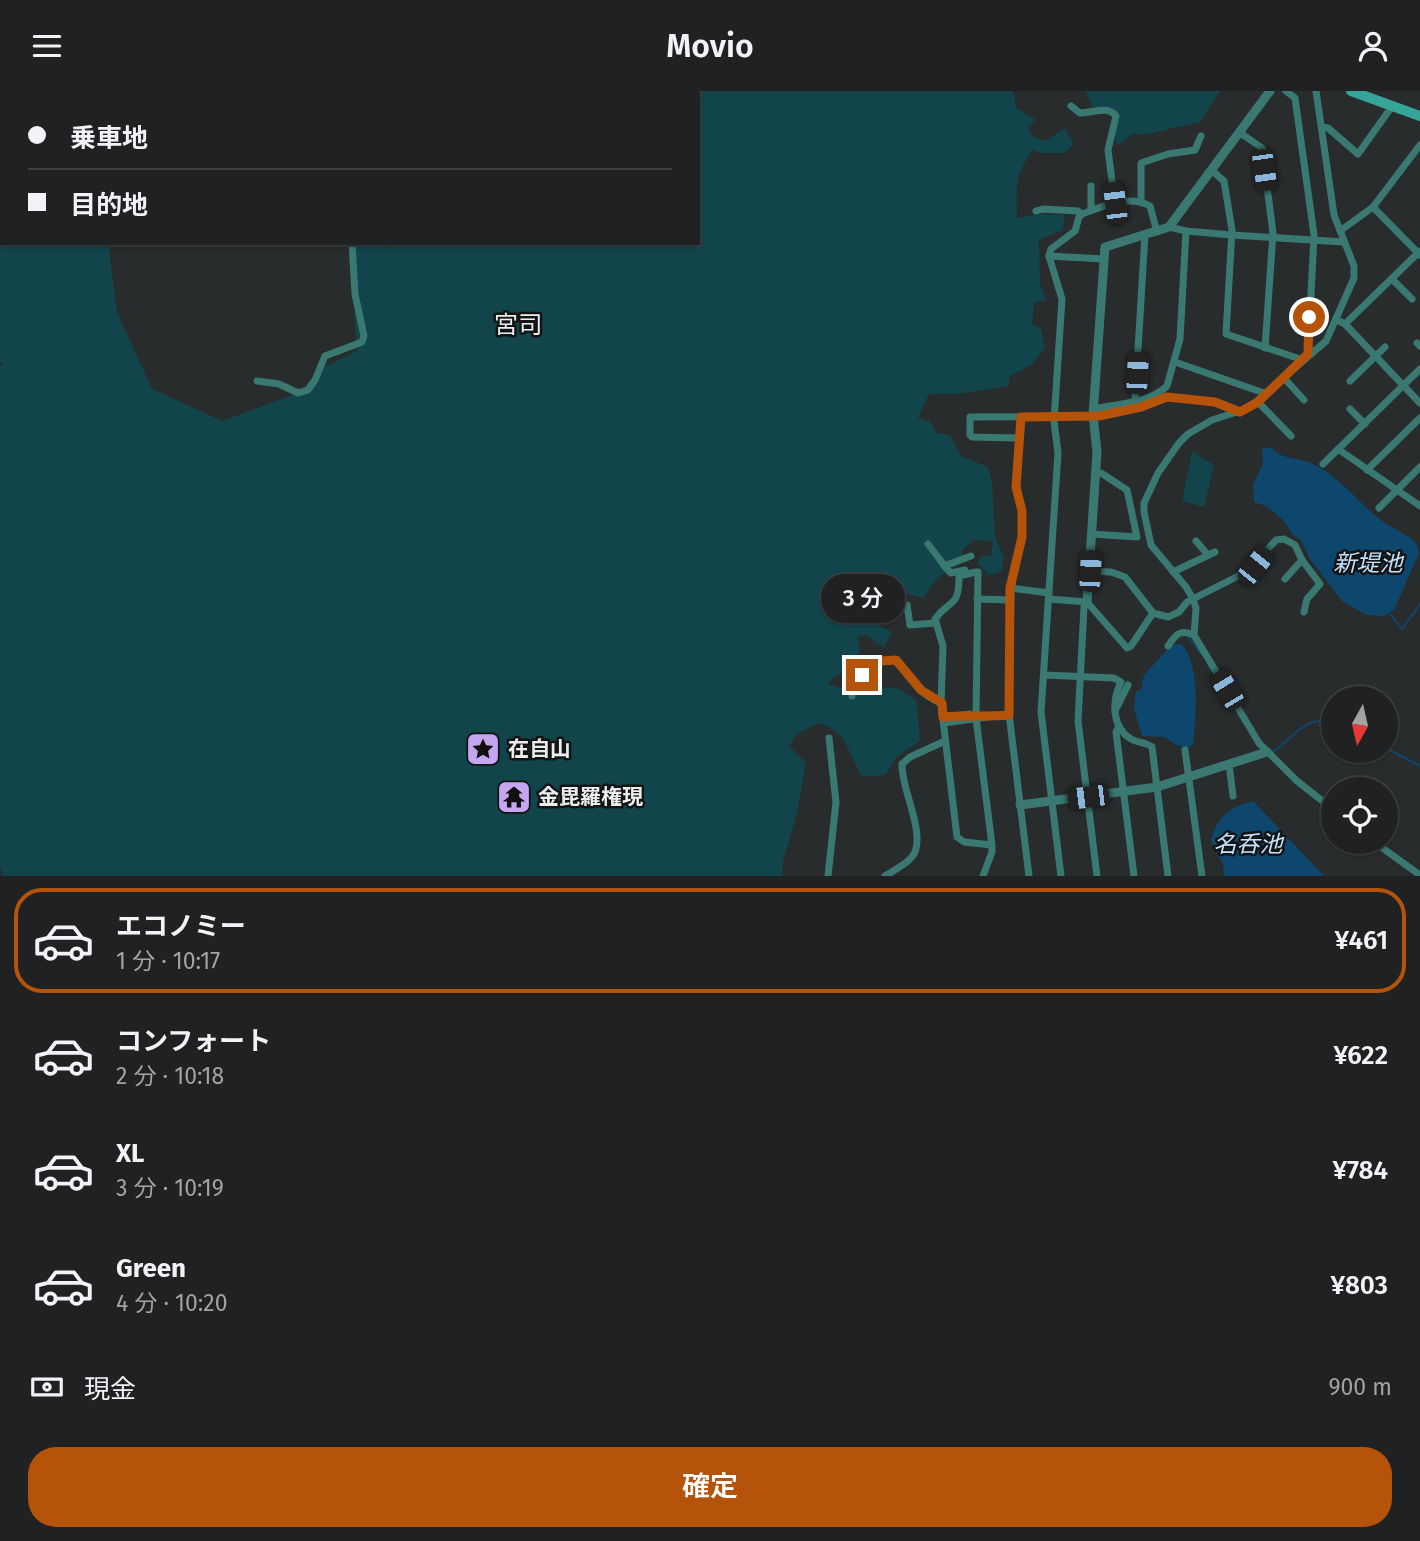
<!DOCTYPE html>
<html lang="ja">
<meta charset="utf-8">
<style>
:root{--surface:#1f2122;--page:#2c2e2f;--text:#f1f3f6;--muted:#a1a3a5;--line:#3c3e40;--accent:#b45309}
body{margin:0;font-family:"Fira Sans","Noto Sans JP",sans-serif;background:var(--page);color:var(--text);height:100vh;display:flex;flex-direction:column;font-size:26px;white-space:nowrap}
*{box-sizing:border-box;margin:0}
p{font-size:23px;color:var(--muted)}
.icon{flex:none;width:38px;height:38px;fill:none;stroke:currentColor;stroke-width:2;stroke-linecap:round;stroke-linejoin:round}
.map{position:relative;height:785px;overflow:hidden}
.side{display:flex;flex-direction:column;background:var(--surface);flex:1}
.side>*{flex:none}
.hud{position:absolute;left:0px;top:0px;width:700px;height:154px;box-shadow:0 2px 5px #0004,0 0 0 2px var(--line);display:grid;align-content:center;height:154px;padding:0 28px;background:var(--surface)}
.needle{width:46px;rotate:188deg}
.buttons{position:absolute;left:1321px;top:595px;display:grid;gap:14px}
.buttons a{display:grid;place-items:center;width:77px;height:77px;border-radius:50%;background:var(--surface);box-shadow:0 2px 5px #0004,0 0 0 2px var(--line);font-size:35px}
.end{position:absolute;width:32px;height:32px;margin:-16px;border:9px solid #b45309;background:#fff;box-shadow:0 0 0 4px #fff}
.from{border-radius:50%}
.bubble{position:absolute;height:49px;border-radius:24px;background:var(--surface);box-shadow:0 2px 5px #0004,0 0 0 2px var(--line);font-size:23px;font-weight:600;line-height:49px;text-align:center}
.car{position:absolute;width:21px;height:42px;margin:-21px -10px;border-radius:9px;box-shadow:0 0 5px 2px #0007;background:linear-gradient(#222 24%,#8ab4d8 0 40%,#222 0 76%,#8ab4d8 0 86%,#222 0)}
.hud b{display:flex;align-items:center;gap:24px;height:66px;font-size:26px}
.hud b+b{border-top:2px solid var(--line)}
.hud i{width:18px;height:18px;background:var(--text)}
ul{padding:12px 0 0;list-style:none}
li{display:flex;align-items:center;gap:21px;height:105px;margin:0 14px 10px;padding:0 14px;border:4px solid transparent;border-radius:28px}
li div{flex:1}
li b{display:block;font-size:26px}
li em{font-style:normal;font-weight:600}
li.active{border-color:var(--accent)}
li>.icon{width:63px;height:63px;stroke-width:1.5}
.pay{display:flex;align-items:center;gap:18px;height:77px;padding:0 28px;font-size:26px}
.pay p{margin-inline-start:auto}
.cta{display:flex;gap:14px;margin-top:auto;padding:14px 28px}
.cta a{flex:1;height:80px;border-radius:28px;background:var(--accent);color:#fff;font-size:28px;font-weight:600;line-height:80px;text-align:center}
header{display:flex;justify-content:space-between;align-items:center;height:91px;padding:0 28px;background:var(--surface);font-size:32px;font-weight:600}
.map>svg:first-child{display:block}
.green{fill:#11454b}
.water{fill:#0e476e}
.lines{fill:none;stroke-linecap:round;stroke-linejoin:round}
.stream{stroke:#0e476e;stroke-width:2}
.minor{stroke:#3a7972;stroke-width:7}
.tertiary{stroke:#3a7972;stroke-width:9}
.secondary{stroke:#35a59a;stroke-width:10}
.route{stroke:#b45309;stroke-width:9}
.labels{text-anchor:middle;dominant-baseline:central;stroke-width:5;stroke-linejoin:round;paint-order:stroke}
.poi-label{font-size:21px;font-weight:bold;fill:#eceeee;stroke:#131415;text-anchor:start}
.water-label{font-size:23px;font-style:italic;fill:#c4e1fa;stroke:#131415}
.quarter-label{font-size:24px;fill:#eceeee;stroke:#131415}
</style>
<header><svg class="icon" aria-label="menu" viewBox="0 0 24 24"><path d="M4 6h16M4 12h16M4 18h16"/></svg>Movio<svg class="icon" aria-label="person" viewBox="0 0 24 24"><circle cx="12" cy="8" r="4"/><path d="M4 21q1-7 8-7t8 7"/></svg></header>
<div class="map">
<svg width="1420" height="785" viewBox="0 0 1420 785">
<rect width="100%" height="100%" fill="#292c2d"/>
<!-- green -->
<g class="green">
<path d="M0,0H152L2,2V152H108L117,221L152,298L222,330L298,302L324,276L357,260L354,216L355,152H378L386,159L389,152H418L422,155L426,152H698V2H399L400,0H1010L1014,2L1016,17L1036,29L1028,36L1033,46L1046,50L1064,37L1074,53L1064,62H1041L1032,59C1015,86 1016,95 1017,127L1040,123L1065,124L1062,139L1039,149L1040,193L1046,209L1034,212L1032,233L1041,238L1045,257L1031,274L1010,285L1008,295L957,303H929L918,327L930,330L936,342L950,344L961,365L988,376L992,390L995,446L1004,467L1001,481L989,484L977,472L982,465H991L993,450L974,449L963,458L960,473C944,481 932,490 924,507L907,503L885,505L879,518L880,535L892,541L884,557L866,544L858,545L860,560L846,581L835,585L828,593L841,597L859,589L863,595L897,597L916,609L920,650L897,666L885,684L862,686C847,661 848,640 818,632L797,643L789,655L806,672L797,722L783,770L782,785H3L0,775V275L3,273L0,271Z"/>
<path d="M1086,0H1220L1200,31L1148,43H1131L1125,50L1117,54C1112,42 1117,32 1116,19L1092,16Z"/>
<path d="M1192,360L1214,374L1204,416L1182,410Z"/>
</g>
<!-- water -->
<g class="water">
<path d="M1271,356C1281,370 1301,366 1315,374C1339,386 1359,412 1381,429C1392,438 1407,442 1417,453L1419,462L1394,519L1383,525L1367,524L1343,511L1310,468L1301,449L1293,444L1283,429L1266,415L1254,411L1253,394L1263,373L1262,358Z"/>
<path d="M1178,553H1181C1201,573 1196,626 1193,653L1188,657L1176,654L1165,646L1142,645L1134,618L1136,600L1141,599L1144,584L1172,554Z"/>
<path d="M1253,710L1324,785H1224L1223,773L1211,749C1217,725 1231,716 1253,710Z"/>
</g>
<g class="lines">
<!-- stream -->
<g class="stream">
<path d="M1390,523L1402,538L1420,513"/>
<path d="M1188,545L1201,563"/>
<path d="M1208,573L1230,611"/>
<path d="M1386,657L1420,675"/>
<path d="M1273,661C1293,648 1306,622 1334,632"/>
</g>
<!-- minor -->
<g class="minor">
<path d="M1286,0L1295,7L1314,144L1308,263"/>
<path d="M1316,0L1334,124L1354,175V187L1326,250L1249,317L1212,329L1188,343L1179,352L1158,382L1144,412V421L1151,454L1186,496L1193,508L1196,517L1194,544L1259,652L1297,690L1334,719"/>
<path d="M398,2V0"/>
<path d="M1071,15L1080,22C1093,22 1108,14 1116,25L1108,59L1115,112"/>
<path d="M1322,36L1328,37L1358,63L1393,14"/>
<path d="M1239,41L1262,57L1273,142L1265,257"/>
<path d="M1211,79L1224,90L1232,139L1226,243L1303,269"/>
<path d="M1091,95V119"/>
<path d="M1141,111V72L1168,63L1195,59L1201,45"/>
<path d="M1373,116L1420,164"/>
<path d="M1036,120L1043,118L1078,120L1082,123"/>
<path d="M1169,136L1186,140L1232,144L1344,151"/>
<path d="M1340,140L1373,116L1420,54"/>
<path d="M1049,165L1103,168"/>
<path d="M1392,188L1412,208"/>
<path d="M1337,229L1345,233L1420,312"/>
<path d="M1345,233L1420,160"/>
<path d="M1417,252L1420,255"/>
<path d="M1175,271L1267,303"/>
<path d="M1284,287L1304,309"/>
<path d="M257,290L279,293L298,302L308,299L315,289L325,265L362,251L364,245L355,203L352,152"/>
<path d="M1350,290L1385,256"/>
<path d="M1135,309L1145,143"/>
<path d="M1258,311L1291,345"/>
<path d="M1094,318C1116,313 1150,312 1167,295L1180,248L1186,140"/>
<path d="M1350,318L1365,333"/>
<path d="M1021,326L1016,396L1022,420V446L1011,497L1009,623L1029,785"/>
<path d="M1019,347L972,346L970,344V326L1099,325L1141,316L1167,306L1215,311L1240,321"/>
<path d="M1338,358L1420,415"/>
<path d="M1323,373L1420,278"/>
<path d="M1367,379L1420,327"/>
<path d="M1379,417L1420,376"/>
<path d="M1092,443L1137,446L1127,399L1101,382H1096"/>
<path d="M1196,450L1208,464"/>
<path d="M928,453L944,474"/>
<path d="M965,479L951,482L944,475L971,465"/>
<path d="M1089,480L1111,481L1125,486L1153,522L1168,526L1179,521L1187,511L1248,480L1276,449L1284,448L1295,454L1302,469L1320,493L1307,508L1304,521"/>
<path d="M1173,481L1215,461"/>
<path d="M1285,488L1302,469"/>
<path d="M1011,497L1049,502"/>
<path d="M977,508L1010,509"/>
<path d="M1049,508L1087,511L1127,557L1131,555L1153,522"/>
<path d="M1087,511L1084,516L1078,630L1097,785"/>
<path d="M907,514L910,534L935,532"/>
<path d="M1168,555C1176,543 1180,538 1194,544"/>
<path d="M1044,584L1114,587L1121,591C1112,609 1111,636 1131,648C1138,652 1146,651 1152,656L1168,785"/>
<path d="M852,605C852,591 859,586 869,579C896,558 898,573 915,593C922,602 931,608 941,612"/>
<path d="M1115,620L1128,594"/>
<path d="M943,626L970,623L976,627"/>
<path d="M944,632L1009,623"/>
<path d="M1119,635L1116,641L1134,785"/>
<path d="M1185,659L1202,785"/>
<path d="M1229,673L1233,705"/>
<path d="M1374,751L1420,784"/>
<path d="M828,785L836,711L829,647"/>
<path d="M885,785C894,779 910,772 915,761C924,738 901,697 902,673L910,666L945,650"/>
<path d="M983,785L992,761V754L976,627L978,481H976L959,485C959,518 950,507 935,528L943,555L941,612L957,746L964,751L992,754"/>
<path d="M1061,785L1041,621L1058,362L1054,330L1062,208L1049,165L1051,158L1075,140L1079,126L1082,123C1104,115 1128,103 1150,115L1157,141"/>
</g>
<!-- tertiary -->
<g class="tertiary">
<path d="M1087,511L1097,361L1093,324L1105,156L1169,136L1270,0"/>
<path d="M1020,714L1157,696L1267,661"/>
</g>
<!-- secondary -->
<path class="secondary" d="M1351,0L1420,25"/>
</g>
<g class="lines">
<!-- route -->
<path class="route" d="M862,584L880,570L896,569L921,599L942,612L943,626C966,624 986,626 1009,624L1010,497L1022,446V420L1016,396L1021,326L1099,325L1141,316L1167,306L1215,311L1240,321L1258,311L1308,263L1309,226"/>
</g>
<!-- icons -->
<defs>
<g id="sight-square" transform="scale(1.75)"><rect x="-9" y="-9" width="18" height="18" rx="4" fill="#c6a6f0" stroke="#131415"/><path d="M0-6L1.8-2.2L6-1.7L2.9 1.2L3.7 5.4L0 3.3L-3.7 5.4L-2.9 1.2L-6-1.7L-1.8-2.2Z" fill="#111"/></g>
<g id="temple-square" transform="scale(1.75)"><rect x="-9" y="-9" width="18" height="18" rx="4" fill="#c6a6f0" stroke="#131415"/><path d="M0-6L5-2H3V0L6.5 2.5H4V6H1.5V3h-3V6H-4V2.5H-6.5L-3 0V-2H-5Z" fill="#111"/></g>
</defs>
<g fill-rule="evenodd">
<use href="#sight-square" x="483" y="658"/>
<use href="#temple-square" x="514" y="706"/>
</g>
<g class="labels">
<!-- poi labels -->
<g class="poi-label">
<text x="508" y="658">在自山</text>
<text x="538" y="706">金毘羅権現</text>
</g>
<!-- water labels -->
<g class="water-label">
<text x="1368" y="472">新堤池</text>
<text x="1248" y="753">名呑池</text>
</g>
<!-- quarter labels -->
<g class="quarter-label">
<text x="518" y="234">宮司</text>
</g>
</g>
</svg>
<div class="buttons">
<a><svg class="needle" viewBox="-14 -14 28 28"><path d="M0-13l5 13h-10z" fill="#e53935"/><path d="M0 13l5-13h-10z" fill="#a1a3a5"/></svg></a>
<a><svg class="icon" aria-label="locate" viewBox="0 0 24 24"><circle cx="12" cy="12" r="6"/><path d="M12 2v4M12 18v4M2 12h4M18 12h4"/></svg></a>
</div>
<i class="end from" style="left:1309px;top:226px"></i>
<i class="end" style="left:862px;top:584px"></i>
<div class="bubble" style="left:821px;top:483px;width:84px">3 分</div>
<i class="car" style="left:1264px;top:79px;rotate:172deg"></i>
<i class="car" style="left:1115px;top:112px;rotate:353deg"></i>
<i class="car" style="left:1137px;top:282px;rotate:3deg"></i>
<i class="car" style="left:1255px;top:475px;rotate:39deg"></i>
<i class="car" style="left:1090px;top:480px;rotate:3deg"></i>
<i class="car" style="left:1227px;top:599px;rotate:329deg"></i>
<i class="car" style="left:1088px;top:706px;rotate:263deg"></i>
<div class="hud">
<b><i class="from"></i>乗車地</b>
<b><i></i>目的地</b>
</div>
</div>
<section class="side">
<ul>
<li class="active"><svg class="icon" aria-label="car" viewBox="0 0 24 24"><path d="M5 17H2v-5l4-1 3-4h7l3 4 3 1v5h-3M9 17h6M6 11h13"/><circle cx="7" cy="17" r="2"/><circle cx="17" cy="17" r="2"/></svg><div><b>エコノミー</b><p>1 分 · 10:17</p></div><em>¥461</em></li>
<li><svg class="icon" aria-label="car" viewBox="0 0 24 24"><path d="M5 17H2v-5l4-1 3-4h7l3 4 3 1v5h-3M9 17h6M6 11h13"/><circle cx="7" cy="17" r="2"/><circle cx="17" cy="17" r="2"/></svg><div><b>コンフォート</b><p>2 分 · 10:18</p></div><em>¥622</em></li>
<li><svg class="icon" aria-label="car" viewBox="0 0 24 24"><path d="M5 17H2v-5l4-1 3-4h7l3 4 3 1v5h-3M9 17h6M6 11h13"/><circle cx="7" cy="17" r="2"/><circle cx="17" cy="17" r="2"/></svg><div><b>XL</b><p>3 分 · 10:19</p></div><em>¥784</em></li>
<li><svg class="icon" aria-label="car" viewBox="0 0 24 24"><path d="M5 17H2v-5l4-1 3-4h7l3 4 3 1v5h-3M9 17h6M6 11h13"/><circle cx="7" cy="17" r="2"/><circle cx="17" cy="17" r="2"/></svg><div><b>Green</b><p>4 分 · 10:20</p></div><em>¥803</em></li>
</ul>
<div class="pay"><svg class="icon" aria-label="cash" viewBox="0 0 24 24"><path d="M3 7h18v10H3z"/><circle cx="12" cy="12" r="2"/></svg>現金<p>900 m</p></div>
<div class="cta"><a>確定</a></div>
</section>
